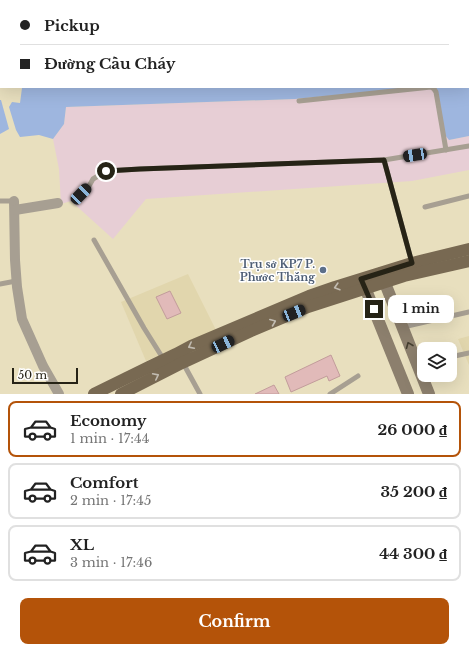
<!DOCTYPE html>
<meta charset="utf-8">
<style>
:root{--surface:#fff;--page:#f6f6f6;--text:#222;--muted:#767676;--line:#e0e0e0;--accent:#b45309}
body{margin:0;font-family:"Libre Baskerville",serif;background:var(--page);color:var(--text);height:100vh;display:flex;flex-direction:column;font-size:15px;white-space:nowrap}
*{box-sizing:border-box;margin:0}
p{font-size:13px;color:var(--muted)}
.icon{flex:none;width:22px;height:22px;fill:none;stroke:currentColor;stroke-width:2;stroke-linecap:round;stroke-linejoin:round}
.map{position:relative;height:394px;overflow:hidden}
.details{display:flex;flex-direction:column;background:var(--surface);flex:1}
.details>*{flex:none}
.banner{position:absolute;left:0px;top:0px;width:469px;height:88px;box-shadow:0 4px 16px #0002;display:grid;align-content:center;height:88px;padding:0 20px;background:var(--surface)}
.buttons{position:absolute;left:417px;top:342px;display:grid;gap:8px}
.buttons a{display:grid;place-items:center;width:40px;height:40px;border-radius:8px;background:var(--surface);box-shadow:0 4px 16px #0002;font-size:20px}
.scale{position:absolute;left:12px;bottom:10px;width:66px;box-sizing:border-box;padding-left:4px;border:2px solid #262316;border-top:0;font-size:11px;line-height:14px;white-space:nowrap;color:#262316;-webkit-text-stroke:3px #fff;paint-order:stroke}
.end{position:absolute;width:18px;height:18px;margin:-9px;border:5px solid #262316;background:#fff;box-shadow:0 0 0 2px #fff}
.from{border-radius:50%}
.bubble{position:absolute;height:28px;border-radius:8px;background:var(--surface);box-shadow:0 4px 16px #0002;font-size:13px;font-weight:700;line-height:28px;text-align:center}
.car{position:absolute;width:12px;height:24px;margin:-12px -6px;border-radius:5px;box-shadow:0 0 3px 1px #0007;background:linear-gradient(#222 24%,#8ab4d8 0 40%,#222 0 76%,#8ab4d8 0 86%,#222 0)}
.banner b{display:flex;align-items:center;gap:14px;height:38px;font-size:15px}
.banner b+b{border-top:1px solid var(--line)}
.banner i{width:10px;height:10px;background:var(--text)}
ul{padding:7px 0 0;list-style:none}
li{display:flex;align-items:center;gap:12px;height:56px;margin:0 8px 6px;padding:0 12px;border:2px solid var(--line);border-radius:8px}
li div{flex:1}
li b{display:block;font-size:15px}
li em{font-style:normal;font-weight:700}
li.on{border-color:var(--accent)}
li>.icon{width:36px;height:36px;stroke-width:1.5}
.cta{display:flex;gap:8px;margin-top:auto;padding:8px 20px}
.cta a{flex:1;height:46px;border-radius:8px;background:var(--accent);color:#fff;font-size:16px;font-weight:700;line-height:46px;text-align:center}
.map>svg:first-child{display:block}
.built{fill:#e1d6ad}
.industrial{fill:#e7ced5}
.water{fill:#9eb6df}
.building{fill:#e1bab9;stroke:#c29c9b}
.lines{fill:none;stroke-linecap:round;stroke-linejoin:round}
.lane{stroke:#a79f92;stroke-width:5}
.street{stroke:#a79f92;stroke-width:10}
.secondary{stroke:#8c7f6d;stroke-width:12}
.primary{stroke:#786952;stroke-width:12}
.oneway{stroke:#c2bcb1}
.oneway2{stroke:#453f30}
.route{stroke:#262316;stroke-width:5}
.service-dot{fill:#5c6f8a;stroke:#fff;stroke-width:1.5}
.labels{text-anchor:middle;dominant-baseline:central;stroke-width:3;stroke-linejoin:round;paint-order:stroke}
.service-label{font-size:11px;font-weight:bold;fill:#4e5e75;stroke:#fff;text-anchor:end}
</style>
<div class="map">
<svg width="469" height="394" viewBox="0 0 469 394">
<rect width="100%" height="100%" fill="#e8dfbe"/>
<!-- built -->
<g class="built">
<path d="M188,274L216,330L146,361L121,302Z"/>
<path d="M469,336V365L458,339Z"/>
</g>
<!-- industrial -->
<path class="industrial" d="M424,87H468L469,94L449,140L469,136V170L412,181L146,199L113,239L71,201L61,204L59,169L53,139L64,124L66,107L295,99Z"/>
<!-- water -->
<g class="water">
<path d="M0,0H469V136L449,140L445,135L435,87H468V1H1V85L0,84Z"/>
<path d="M18,87H424L295,99L66,107L64,124L53,139L39,135L20,137L16,130L9,107L12,102L20,103L22,88Z"/>
<path d="M0,100H1L9,129L0,134Z"/>
</g>
<!-- building -->
<g class="building">
<path d="M170,291L181,313L167,319L156,297Z"/>
<path d="M331,355L340,376L329,381L327,376L291,392L285,377Z"/>
<path d="M274,385L279,394H255Z"/>
</g>
<g class="lines">
<!-- lane -->
<g class="lane">
<path d="M299,101L431,87L434,89L436,92L446,150"/>
<path d="M384,160L412,263"/>
<path d="M81,194L89,186L93,179L106,171L140,169L384,160L469,146"/>
<path d="M0,201H14"/>
<path d="M425,207L469,196"/>
<path d="M94,240L144,328L164,360"/>
<path d="M0,284L16,281"/>
<path d="M403,327L469,312"/>
<path d="M450,357L469,353"/>
<path d="M183,363L200,394"/>
<path d="M330,394L358,376"/>
</g>
<!-- street -->
<g class="street">
<path d="M14,201L15,260L17,287L22,319L43,366L59,394"/>
<path d="M15,210L58,203"/>
</g>
<!-- secondary -->
<g class="secondary">
<path d="M381,273L429,394"/>
<path d="M362,280L408,394"/>
</g>
<!-- primary -->
<g class="primary">
<path d="M94,394L149,367L176,354L191,346L309,296L335,287L412,263L469,249"/>
<path d="M121,394L182,363L251,331L308,307L404,276L469,261"/>
</g>
</g>
<!-- one-way arrows -->
<defs><path id="oneway-chevron" d="M-2-3.5L2.5 0L-2 3.5" fill="none" stroke-width="1.6" stroke-linecap="round" stroke-linejoin="round"/></defs>
<g class="oneway">
<use href="#oneway-chevron" transform="translate(337 287) rotate(163)"/>
<use href="#oneway-chevron" transform="translate(273 322) rotate(-22)"/>
<use href="#oneway-chevron" transform="translate(191 346) rotate(153)"/>
<use href="#oneway-chevron" transform="translate(156 376) rotate(-27)"/>
</g>
<use class="oneway2" href="#oneway-chevron" transform="translate(409 345) rotate(-112)"/>
<g class="lines">
<!-- route -->
<path class="route" d="M106,171L140,169L384,160L412,263L361,279L374,309"/>
</g>
<!-- markers -->
<circle class="service-dot" cx="323" cy="270" r="4"/>
<g class="labels">
<!-- service labels -->
<g class="service-label">
<text x="315" y="264">Trụ sở KP7 P.<tspan x="315" dy="13">Phước Thắng</tspan></text>
</g>
</g>
</svg>
<div class="buttons">
<a><svg class="icon" aria-label="layers" viewBox="0 0 24 24"><path d="M12 4l9 5-9 5-9-5zM3 14l9 5 9-5"/></svg></a>
</div>
<div class="scale">50 m</div>
<i class="end from" style="left:106px;top:171px"></i>
<i class="end" style="left:374px;top:309px"></i>
<div class="bubble" style="left:388px;top:295px;width:66px">1 min</div>
<i class="car" style="left:415px;top:155px;rotate:261deg"></i>
<i class="car" style="left:81px;top:194px;rotate:44deg"></i>
<i class="car" style="left:294px;top:313px;rotate:68deg"></i>
<i class="car" style="left:223px;top:344px;rotate:65deg"></i>
<div class="banner">
<b><i class="from"></i>Pickup</b>
<b><i></i>Đường Cầu Cháy</b>
</div>
</div>
<section class="details">
<ul>
<li class="on"><svg class="icon" aria-label="car" viewBox="0 0 24 24"><path d="M5 17H2v-5l4-1 3-4h7l3 4 3 1v5h-3M9 17h6M6 11h13"/><circle cx="7" cy="17" r="2"/><circle cx="17" cy="17" r="2"/></svg><div><b>Economy</b><p>1 min · 17:44</p></div><em>26 000 ₫</em></li>
<li><svg class="icon" aria-label="car" viewBox="0 0 24 24"><path d="M5 17H2v-5l4-1 3-4h7l3 4 3 1v5h-3M9 17h6M6 11h13"/><circle cx="7" cy="17" r="2"/><circle cx="17" cy="17" r="2"/></svg><div><b>Comfort</b><p>2 min · 17:45</p></div><em>35 200 ₫</em></li>
<li><svg class="icon" aria-label="car" viewBox="0 0 24 24"><path d="M5 17H2v-5l4-1 3-4h7l3 4 3 1v5h-3M9 17h6M6 11h13"/><circle cx="7" cy="17" r="2"/><circle cx="17" cy="17" r="2"/></svg><div><b>XL</b><p>3 min · 17:46</p></div><em>44 300 ₫</em></li>
</ul>
<div class="cta"><a>Confirm</a></div>
</section>
